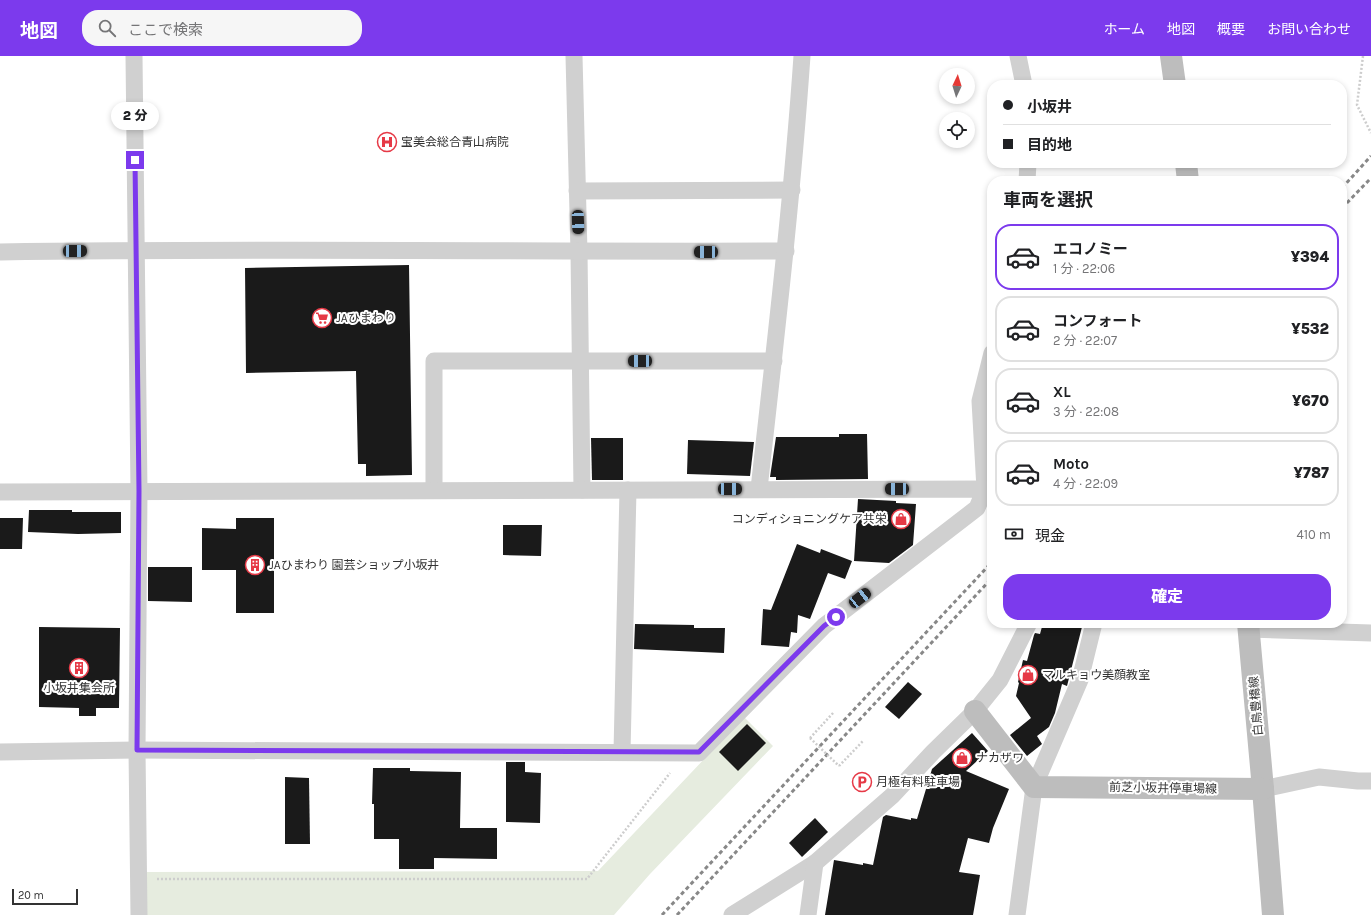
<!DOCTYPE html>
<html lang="ja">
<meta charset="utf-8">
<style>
:root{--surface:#fff;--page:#f6f6f6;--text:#202124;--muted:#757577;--line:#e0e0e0;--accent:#7c3aed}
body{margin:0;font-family:Karla,"Noto Sans JP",sans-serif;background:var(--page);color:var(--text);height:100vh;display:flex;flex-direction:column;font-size:15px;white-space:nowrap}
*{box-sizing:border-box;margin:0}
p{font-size:13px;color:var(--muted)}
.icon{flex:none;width:22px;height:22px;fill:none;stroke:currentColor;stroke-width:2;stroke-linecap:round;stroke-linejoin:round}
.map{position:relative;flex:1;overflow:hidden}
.side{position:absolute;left:987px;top:120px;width:360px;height:452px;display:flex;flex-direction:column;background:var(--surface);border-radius:16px;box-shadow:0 2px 6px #0003}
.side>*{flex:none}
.hud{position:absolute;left:987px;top:24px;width:360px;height:88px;border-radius:16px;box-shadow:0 2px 6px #0003;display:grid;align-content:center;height:88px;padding:0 16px;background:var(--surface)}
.needle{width:26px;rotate:4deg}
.controls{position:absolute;left:939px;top:12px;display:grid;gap:8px}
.controls a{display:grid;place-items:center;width:36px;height:36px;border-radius:50%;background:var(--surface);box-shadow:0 2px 6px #0003;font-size:20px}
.scale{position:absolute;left:12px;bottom:10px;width:66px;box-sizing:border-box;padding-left:4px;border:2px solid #333;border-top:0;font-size:11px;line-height:14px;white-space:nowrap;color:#333;-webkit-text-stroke:3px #fff;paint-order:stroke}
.end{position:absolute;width:18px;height:18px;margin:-9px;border:5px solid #7c3aed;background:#fff;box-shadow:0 0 0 2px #fff}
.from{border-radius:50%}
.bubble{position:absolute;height:28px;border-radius:14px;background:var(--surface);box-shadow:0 2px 6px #0003;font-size:13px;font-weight:800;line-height:28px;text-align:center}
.car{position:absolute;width:12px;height:24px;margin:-12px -6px;border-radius:5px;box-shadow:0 0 3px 1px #0007;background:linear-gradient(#222 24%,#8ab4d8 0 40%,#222 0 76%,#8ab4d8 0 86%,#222 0)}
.hud b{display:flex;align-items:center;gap:14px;height:38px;font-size:15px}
.hud b+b{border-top:1px solid var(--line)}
.hud i{width:10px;height:10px;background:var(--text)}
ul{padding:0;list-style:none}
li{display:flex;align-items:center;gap:12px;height:66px;margin:0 8px 6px;padding:0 8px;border:2px solid var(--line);border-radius:16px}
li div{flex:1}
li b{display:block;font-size:15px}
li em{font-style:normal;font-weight:800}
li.on{border-color:var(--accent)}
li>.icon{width:36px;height:36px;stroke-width:1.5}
h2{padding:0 16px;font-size:18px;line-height:48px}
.pay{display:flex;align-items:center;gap:10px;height:44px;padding:0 16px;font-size:15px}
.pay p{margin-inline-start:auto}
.primary-button{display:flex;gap:8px;margin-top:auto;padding:8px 16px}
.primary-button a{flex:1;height:46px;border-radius:16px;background:var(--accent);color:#fff;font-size:16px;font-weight:800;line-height:46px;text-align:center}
header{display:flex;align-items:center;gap:24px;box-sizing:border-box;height:56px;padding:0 20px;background:var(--accent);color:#fff}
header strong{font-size:19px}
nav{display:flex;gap:22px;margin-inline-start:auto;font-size:14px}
.search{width:280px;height:36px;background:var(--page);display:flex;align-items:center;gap:10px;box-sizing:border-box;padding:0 14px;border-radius:16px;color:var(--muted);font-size:15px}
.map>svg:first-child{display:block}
.green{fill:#e6ecdf}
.building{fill:#1a1a1a}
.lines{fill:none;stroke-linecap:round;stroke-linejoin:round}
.path{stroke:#cdcdcd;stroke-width:2.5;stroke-dasharray:2 2;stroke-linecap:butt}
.street{stroke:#d0d0d0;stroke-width:17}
.secondary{stroke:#bdbdbd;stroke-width:22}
.rail{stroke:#888;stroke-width:3;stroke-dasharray:4 3;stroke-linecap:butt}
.path-bridge{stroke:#cdcdcd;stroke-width:2.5;stroke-dasharray:2 2;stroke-linecap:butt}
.route{stroke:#7c3aed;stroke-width:5}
.labels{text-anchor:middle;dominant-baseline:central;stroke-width:4;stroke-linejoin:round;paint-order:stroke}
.poi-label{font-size:12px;fill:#333;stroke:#fff;text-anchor:start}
.street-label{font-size:12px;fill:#333;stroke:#fff}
</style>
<header>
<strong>地図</strong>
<div class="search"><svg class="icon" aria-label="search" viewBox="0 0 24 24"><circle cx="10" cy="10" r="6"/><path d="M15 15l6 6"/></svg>ここで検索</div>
<nav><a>ホーム</a><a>地図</a><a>概要</a><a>お問い合わせ</a></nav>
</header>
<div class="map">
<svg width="1371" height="859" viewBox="0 0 1371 859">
<rect width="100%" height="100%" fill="#fff"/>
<!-- green -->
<path class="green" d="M744,661L773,690L650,818L614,859H147V816L598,815Z"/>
<!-- building -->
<g class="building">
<path d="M409,209L412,419L366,420V408H358L356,315L246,317L245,212Z"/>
<path d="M839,378H867L868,423L776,424V421H770L776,381H839Z"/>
<path d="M591,382H623V424H592Z"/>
<path d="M688,384L754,386L750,420L687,418Z"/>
<path d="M858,443L896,445V447L916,448L913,489L889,507L854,505Z"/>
<path d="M29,454H72V456H121V477L78,478L28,476Z"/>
<path d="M0,462H23L22,493H0Z"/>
<path d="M236,462H274V557H236V514H202V472L236,473Z"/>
<path d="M503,469H542L541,500L503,499Z"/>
<path d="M797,488L820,497L821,493L852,505L845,523L828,517L810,563L798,559L797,577L791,576L789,591L761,589L763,553L771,554Z"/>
<path d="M148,511H192V546L148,545Z"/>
<path d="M1043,567H1083L1067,630L1062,628L1055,657L1049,671L1037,680L1042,688L1027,700L1010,679L1031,662L1016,640L1019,627L1018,626L1023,604L1027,605L1034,579L1035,577L1040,578Z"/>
<path d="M635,568L694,569V572H725L724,597L634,593Z"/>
<path d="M39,571L120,572L119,652H96V660H79V652L39,651Z"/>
<path d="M908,626L922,638L899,663L885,651Z"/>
<path d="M747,668L766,687L738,715L719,696Z"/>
<path d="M972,677L988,695L966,715L1009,733L993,772L989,787L968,782L959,816L980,819L973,859H825L834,804L863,809V807L873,809L883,761L886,759L911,764V762L917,763L932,713Z"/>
<path d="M506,706H525V716L541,717L540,767L506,766Z"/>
<path d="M373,712H410V715L461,716L460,772H497V803L434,802V813H399V783H374V748H372Z"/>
<path d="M285,721L309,722L310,788H285Z"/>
<path d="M815,762L828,776L802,801L789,787Z"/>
</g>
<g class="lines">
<!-- path -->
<g class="path">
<path d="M1363,0L1357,49L1371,77"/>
<path d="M810,682L834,656"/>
<path d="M839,710L863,685"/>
<path d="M157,823H587L670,717"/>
</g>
<!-- street -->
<g class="street">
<path d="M134,0L139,435L137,694L139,859"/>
<path d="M574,0L579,196L582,434"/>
<path d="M1018,0L1024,29"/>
<path d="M1027,125L1028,107"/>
<path d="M577,135L792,134"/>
<path d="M0,196C262,192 524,196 786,195"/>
<path d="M992,297L980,345L985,433L992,434"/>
<path d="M759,433C775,289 792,145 802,0"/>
<path d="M434,434V305H774"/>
<path d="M0,436L985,433L977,452L824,570L699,697L137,694L0,696"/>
<path d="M1249,573L1371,577"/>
<path d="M622,696L628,434"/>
<path d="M1263,733L1319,721L1358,725H1371"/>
<path d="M732,859L815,807"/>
<path d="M808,859L815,807L893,739L933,696L975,655L1000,624L1029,567"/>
<path d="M1017,859L1034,731L1080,624L1094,567"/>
</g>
<!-- secondary -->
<g class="secondary">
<path d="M1171,0L1175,29"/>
<path d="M1186,107L1188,125"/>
<path d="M1248,567L1263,733L1273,859"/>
<path d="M975,655L1034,731L1263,733"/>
</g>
<!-- rail -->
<g class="rail">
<path d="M1342,132L1371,100"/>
<path d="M1342,152L1371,122"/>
<path d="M662,859L992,506"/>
<path d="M677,859L992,522"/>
</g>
<!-- path-bridge -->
<path class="path-bridge" d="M810,682L839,710"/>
</g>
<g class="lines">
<!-- route -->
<path class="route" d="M135,104L139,435L137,694L699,696L824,570L836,561"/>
</g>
<!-- icons -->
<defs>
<g id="hospital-ring" transform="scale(1)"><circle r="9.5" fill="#fff" stroke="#e63946" stroke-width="1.5"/><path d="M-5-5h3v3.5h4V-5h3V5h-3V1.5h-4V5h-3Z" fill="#e63946"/></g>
<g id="supermarket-ring" transform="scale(1)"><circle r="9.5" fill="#fff" stroke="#e63946" stroke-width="1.5"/><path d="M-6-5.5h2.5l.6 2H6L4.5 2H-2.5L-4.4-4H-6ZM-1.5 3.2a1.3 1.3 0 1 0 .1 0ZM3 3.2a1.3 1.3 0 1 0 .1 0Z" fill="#e63946"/></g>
<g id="shop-ring" transform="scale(1)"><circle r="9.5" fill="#fff" stroke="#e63946" stroke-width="1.5"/><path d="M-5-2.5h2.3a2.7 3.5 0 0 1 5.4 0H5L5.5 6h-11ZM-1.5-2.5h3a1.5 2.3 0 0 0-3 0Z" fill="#e63946"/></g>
<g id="building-ring" transform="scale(1)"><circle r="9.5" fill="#fff" stroke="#e63946" stroke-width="1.5"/><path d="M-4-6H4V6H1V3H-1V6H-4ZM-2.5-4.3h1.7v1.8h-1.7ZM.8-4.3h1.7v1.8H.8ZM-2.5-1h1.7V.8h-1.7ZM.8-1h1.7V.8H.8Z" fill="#e63946"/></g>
<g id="parking-ring" transform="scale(1)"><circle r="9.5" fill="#fff" stroke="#e63946" stroke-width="1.5"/><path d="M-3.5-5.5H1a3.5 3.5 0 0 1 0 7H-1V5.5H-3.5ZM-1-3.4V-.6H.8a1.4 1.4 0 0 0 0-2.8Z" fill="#e63946"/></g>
</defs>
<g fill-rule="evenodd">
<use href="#hospital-ring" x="387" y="86"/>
<use href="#supermarket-ring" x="322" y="262"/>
<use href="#shop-ring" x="901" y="463"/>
<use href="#building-ring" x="255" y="509"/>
<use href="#building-ring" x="79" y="612"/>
<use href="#shop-ring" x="1028" y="619"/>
<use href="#shop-ring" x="962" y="702"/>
<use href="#parking-ring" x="862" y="726"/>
</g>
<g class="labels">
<!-- poi labels -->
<g class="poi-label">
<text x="401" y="86">宝美会総合青山病院</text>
<text x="336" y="262">JAひまわり</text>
<text x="887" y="463" text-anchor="end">コンディショニングケア共栄</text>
<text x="269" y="509">JAひまわり 園芸ショップ小坂井</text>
<text x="1042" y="619">マルキョウ美顔教室</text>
<text x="79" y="632" text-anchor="middle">小坂井集会所</text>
<text x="976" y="702">ナカザワ</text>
<text x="876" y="726">月極有料駐車場</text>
</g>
<!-- street labels -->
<g class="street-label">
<text transform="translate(1256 650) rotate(-95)">白鳥豊橋線</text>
<text transform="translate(1163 732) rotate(1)">前芝小坂井停車場線</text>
</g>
</g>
</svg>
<div class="controls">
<a><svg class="needle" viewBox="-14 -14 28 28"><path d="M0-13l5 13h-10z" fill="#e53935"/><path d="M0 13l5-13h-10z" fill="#757577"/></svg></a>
<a><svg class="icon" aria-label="locate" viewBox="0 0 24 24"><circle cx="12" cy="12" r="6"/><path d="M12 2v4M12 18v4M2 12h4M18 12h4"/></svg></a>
</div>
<div class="scale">20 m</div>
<i class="end from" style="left:836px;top:561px"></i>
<i class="end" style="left:135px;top:104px"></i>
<div class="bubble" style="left:111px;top:46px;width:48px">2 分</div>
<i class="car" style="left:578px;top:166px;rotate:178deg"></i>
<i class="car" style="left:75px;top:195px;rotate:89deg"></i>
<i class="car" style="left:706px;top:196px;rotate:270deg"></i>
<i class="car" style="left:640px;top:305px;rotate:270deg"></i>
<i class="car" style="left:730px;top:433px;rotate:90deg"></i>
<i class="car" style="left:897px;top:433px;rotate:270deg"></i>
<i class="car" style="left:860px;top:542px;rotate:52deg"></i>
<div class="hud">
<b><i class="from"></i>小坂井</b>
<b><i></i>目的地</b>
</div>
<section class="side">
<h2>車両を選択</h2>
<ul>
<li class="on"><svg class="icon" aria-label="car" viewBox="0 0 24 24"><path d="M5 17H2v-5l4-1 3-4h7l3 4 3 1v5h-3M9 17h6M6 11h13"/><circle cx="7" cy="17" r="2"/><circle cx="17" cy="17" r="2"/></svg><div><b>エコノミー</b><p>1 分 · 22:06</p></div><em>¥394</em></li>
<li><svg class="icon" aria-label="car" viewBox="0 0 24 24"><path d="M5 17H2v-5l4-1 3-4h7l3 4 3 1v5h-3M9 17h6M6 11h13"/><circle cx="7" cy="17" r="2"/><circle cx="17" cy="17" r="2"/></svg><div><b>コンフォート</b><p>2 分 · 22:07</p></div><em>¥532</em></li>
<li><svg class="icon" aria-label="car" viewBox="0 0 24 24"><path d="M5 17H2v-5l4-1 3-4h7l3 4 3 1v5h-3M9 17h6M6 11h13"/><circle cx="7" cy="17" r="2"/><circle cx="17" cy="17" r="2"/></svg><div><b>XL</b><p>3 分 · 22:08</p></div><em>¥670</em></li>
<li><svg class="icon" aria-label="car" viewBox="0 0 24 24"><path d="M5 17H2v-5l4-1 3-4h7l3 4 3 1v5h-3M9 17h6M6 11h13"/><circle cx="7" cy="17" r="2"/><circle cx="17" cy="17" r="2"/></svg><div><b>Moto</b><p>4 分 · 22:09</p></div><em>¥787</em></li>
</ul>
<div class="pay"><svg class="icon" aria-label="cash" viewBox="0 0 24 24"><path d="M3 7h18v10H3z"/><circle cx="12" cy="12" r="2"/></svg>現金<p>410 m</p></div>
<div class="primary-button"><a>確定</a></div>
</section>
</div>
